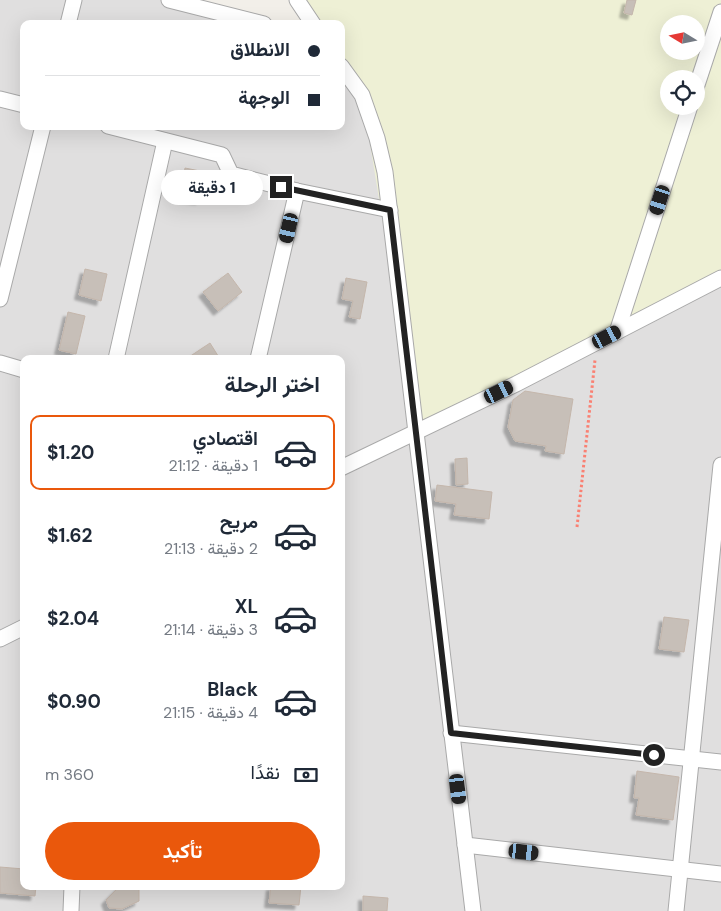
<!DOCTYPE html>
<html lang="ar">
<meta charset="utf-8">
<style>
:root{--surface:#fff;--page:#f6f6f7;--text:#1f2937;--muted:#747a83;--line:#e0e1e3;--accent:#ea580c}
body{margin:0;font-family:"DM Sans",Vazirmatn,sans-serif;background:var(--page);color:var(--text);direction:rtl;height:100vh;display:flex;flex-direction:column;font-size:19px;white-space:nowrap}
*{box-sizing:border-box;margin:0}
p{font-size:16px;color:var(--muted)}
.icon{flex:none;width:28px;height:28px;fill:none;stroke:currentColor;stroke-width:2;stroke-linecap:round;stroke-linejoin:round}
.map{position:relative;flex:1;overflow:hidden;direction:ltr}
.details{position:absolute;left:20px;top:355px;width:325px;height:535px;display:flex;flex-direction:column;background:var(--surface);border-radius:10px;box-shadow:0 5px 20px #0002;direction:rtl}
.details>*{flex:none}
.top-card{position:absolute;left:20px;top:20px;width:325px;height:110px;border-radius:10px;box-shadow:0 5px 20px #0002;direction:rtl;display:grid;align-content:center;height:110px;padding:0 25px;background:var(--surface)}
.needle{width:32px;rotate:280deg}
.controls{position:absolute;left:660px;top:15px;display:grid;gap:10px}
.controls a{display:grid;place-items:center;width:45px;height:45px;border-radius:50%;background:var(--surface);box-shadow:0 5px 20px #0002;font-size:25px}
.end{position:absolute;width:22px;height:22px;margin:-11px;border:6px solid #222;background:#fff;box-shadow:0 0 0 2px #fff}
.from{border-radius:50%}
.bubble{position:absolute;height:35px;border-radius:18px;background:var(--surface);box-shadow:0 5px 20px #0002;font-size:16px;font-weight:700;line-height:35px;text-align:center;direction:rtl}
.car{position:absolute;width:15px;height:30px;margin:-15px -8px;border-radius:6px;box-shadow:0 0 4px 1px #0007;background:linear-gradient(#222 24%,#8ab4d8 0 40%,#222 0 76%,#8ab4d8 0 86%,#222 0)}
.top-card b{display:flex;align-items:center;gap:18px;height:48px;font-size:19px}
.top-card b+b{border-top:1px solid var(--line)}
.top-card i{width:12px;height:12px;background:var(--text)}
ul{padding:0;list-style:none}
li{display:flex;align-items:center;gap:15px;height:75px;margin:0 10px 8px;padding:0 15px;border:2px solid transparent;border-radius:10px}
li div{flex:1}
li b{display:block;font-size:19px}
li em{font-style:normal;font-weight:700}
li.current{border-color:var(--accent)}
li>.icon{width:45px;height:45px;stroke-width:1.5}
h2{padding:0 25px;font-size:22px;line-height:60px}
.pay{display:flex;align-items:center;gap:12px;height:55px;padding:0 25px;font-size:19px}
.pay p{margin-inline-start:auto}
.action{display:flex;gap:10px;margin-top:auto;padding:10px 25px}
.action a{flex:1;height:58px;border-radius:30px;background:var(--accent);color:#fff;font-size:20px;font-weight:700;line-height:58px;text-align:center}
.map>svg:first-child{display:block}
.residential{fill:#e0dfdf;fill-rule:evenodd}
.farmland{fill:#eef0d5;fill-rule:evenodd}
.building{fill:#c7bfb8;stroke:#c4b6ab;filter:url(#shadow)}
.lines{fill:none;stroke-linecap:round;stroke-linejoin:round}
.street-casing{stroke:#a9a9a9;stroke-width:17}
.path{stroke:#fa8072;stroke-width:3;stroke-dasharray:2.5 2.5;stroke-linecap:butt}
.street{stroke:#fff;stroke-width:15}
.route{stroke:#222;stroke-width:6}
</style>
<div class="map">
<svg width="721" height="911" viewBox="0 0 721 911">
<defs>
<filter id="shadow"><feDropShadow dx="-4.5" dy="4.5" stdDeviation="1" flood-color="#0004"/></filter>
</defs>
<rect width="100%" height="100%" fill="#f2efe9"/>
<!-- residential -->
<path class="residential" d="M0,0H190L272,24H24V126H341V73L377,138L721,277V911H0ZM24,359H341V886H24Z"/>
<!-- farmland -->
<path class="farmland" d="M297,0H721V277L417,431L362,95L341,66V24H313ZM669,24H696V51H669ZM669,79H696V106H669Z"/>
<!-- building -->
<g class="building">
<path d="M627,0H636L632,15L624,13Z"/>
<path d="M185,168L205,172L200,200L180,197Z"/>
<path d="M85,269L107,274L101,301L79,295Z"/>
<path d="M228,273L242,292L218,311L203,292Z"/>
<path d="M346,278L367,282L360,319L349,317L353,301L342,299Z"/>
<path d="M68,312L85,316L76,354L59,350Z"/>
<path d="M210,343L220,359H186Z"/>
<path d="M525,391L573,399L564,454L545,451L546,446L515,441L508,427L513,400Z"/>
<path d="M467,458L468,484L456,485L455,459Z"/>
<path d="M437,485L492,492L489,519L454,515L456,504L435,501Z"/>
<path d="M664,617L689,620L684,652L659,649Z"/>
<path d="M637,771L679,777L673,820L636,815L639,798H634Z"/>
<path d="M0,867L24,869V886H36L35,896L0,893Z"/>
<path d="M120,886H139V901L122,909L109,908L106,900Z"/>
<path d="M271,886H301L299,905L269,903Z"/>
<path d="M363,896L388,898L387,911H363Z"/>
</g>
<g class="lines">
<!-- street casing -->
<g class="street-casing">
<g id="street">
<path d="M169,0L264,24"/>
<path d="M297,0L313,24"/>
<path d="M68,24L74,0"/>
<path d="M341,66L362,95L377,138L385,172L473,911"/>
<path d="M696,88L721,12"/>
<path d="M0,99L24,105"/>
<path d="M108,126L222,155L231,174L297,191L390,210"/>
<path d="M0,299L43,126"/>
<path d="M617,332L690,106"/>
<path d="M116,359L165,141"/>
<path d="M258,359L297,191"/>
<path d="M0,363L24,370"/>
<path d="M341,468L516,384L721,278"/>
<path d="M0,639L24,627"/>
<path d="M451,733L721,762"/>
<path d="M465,845L721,874"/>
<path d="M71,911L72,886"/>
<path d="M676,911L721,465"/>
</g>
</g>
<!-- path -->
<path class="path" d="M577,527L595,360"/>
<!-- street -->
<use href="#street" class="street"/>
</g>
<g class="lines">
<!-- route -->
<path class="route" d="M281,187L390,210L451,733L654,755"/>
</g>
</svg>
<div class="controls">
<a><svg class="needle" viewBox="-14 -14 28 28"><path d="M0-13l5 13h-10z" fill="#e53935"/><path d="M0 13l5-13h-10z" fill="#747a83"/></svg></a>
<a><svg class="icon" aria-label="locate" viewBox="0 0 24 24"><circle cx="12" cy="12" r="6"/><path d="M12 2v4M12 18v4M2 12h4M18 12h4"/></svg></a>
</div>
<i class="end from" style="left:654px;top:755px"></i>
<i class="end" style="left:281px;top:187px"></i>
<div class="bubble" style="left:161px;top:170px;width:102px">1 دقيقة</div>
<i class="car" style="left:660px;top:200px;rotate:198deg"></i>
<i class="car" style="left:289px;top:228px;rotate:193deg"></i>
<i class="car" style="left:607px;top:337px;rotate:63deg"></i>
<i class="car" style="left:499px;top:392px;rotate:64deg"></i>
<i class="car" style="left:458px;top:789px;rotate:173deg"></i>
<i class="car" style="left:524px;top:852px;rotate:96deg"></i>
<div class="top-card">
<b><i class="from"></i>الانطلاق</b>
<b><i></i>الوجهة</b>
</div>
<section class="details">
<h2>اختر الرحلة</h2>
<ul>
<li class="current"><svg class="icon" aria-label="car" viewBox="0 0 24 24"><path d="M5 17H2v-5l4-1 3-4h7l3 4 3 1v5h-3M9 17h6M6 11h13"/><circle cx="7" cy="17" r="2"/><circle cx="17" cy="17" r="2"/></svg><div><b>اقتصادي</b><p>1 دقيقة · 21:12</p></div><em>$1.20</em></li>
<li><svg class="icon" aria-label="car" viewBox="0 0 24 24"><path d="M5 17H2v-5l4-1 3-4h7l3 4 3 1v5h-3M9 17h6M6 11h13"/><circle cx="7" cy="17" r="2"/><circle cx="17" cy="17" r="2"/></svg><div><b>مريح</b><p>2 دقيقة · 21:13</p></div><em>$1.62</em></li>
<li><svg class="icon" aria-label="car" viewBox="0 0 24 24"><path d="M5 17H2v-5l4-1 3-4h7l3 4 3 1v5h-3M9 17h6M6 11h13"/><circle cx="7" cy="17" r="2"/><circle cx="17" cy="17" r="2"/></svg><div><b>XL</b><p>3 دقيقة · 21:14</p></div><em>$2.04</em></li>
<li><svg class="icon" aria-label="car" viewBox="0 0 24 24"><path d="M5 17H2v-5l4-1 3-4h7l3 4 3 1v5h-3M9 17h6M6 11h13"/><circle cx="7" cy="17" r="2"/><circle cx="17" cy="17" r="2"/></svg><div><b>Black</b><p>4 دقيقة · 21:15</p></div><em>$0.90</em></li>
</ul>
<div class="pay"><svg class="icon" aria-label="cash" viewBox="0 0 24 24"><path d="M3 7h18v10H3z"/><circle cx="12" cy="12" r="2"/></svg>نقدًا<p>360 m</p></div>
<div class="action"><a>تأكيد</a></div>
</section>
</div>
